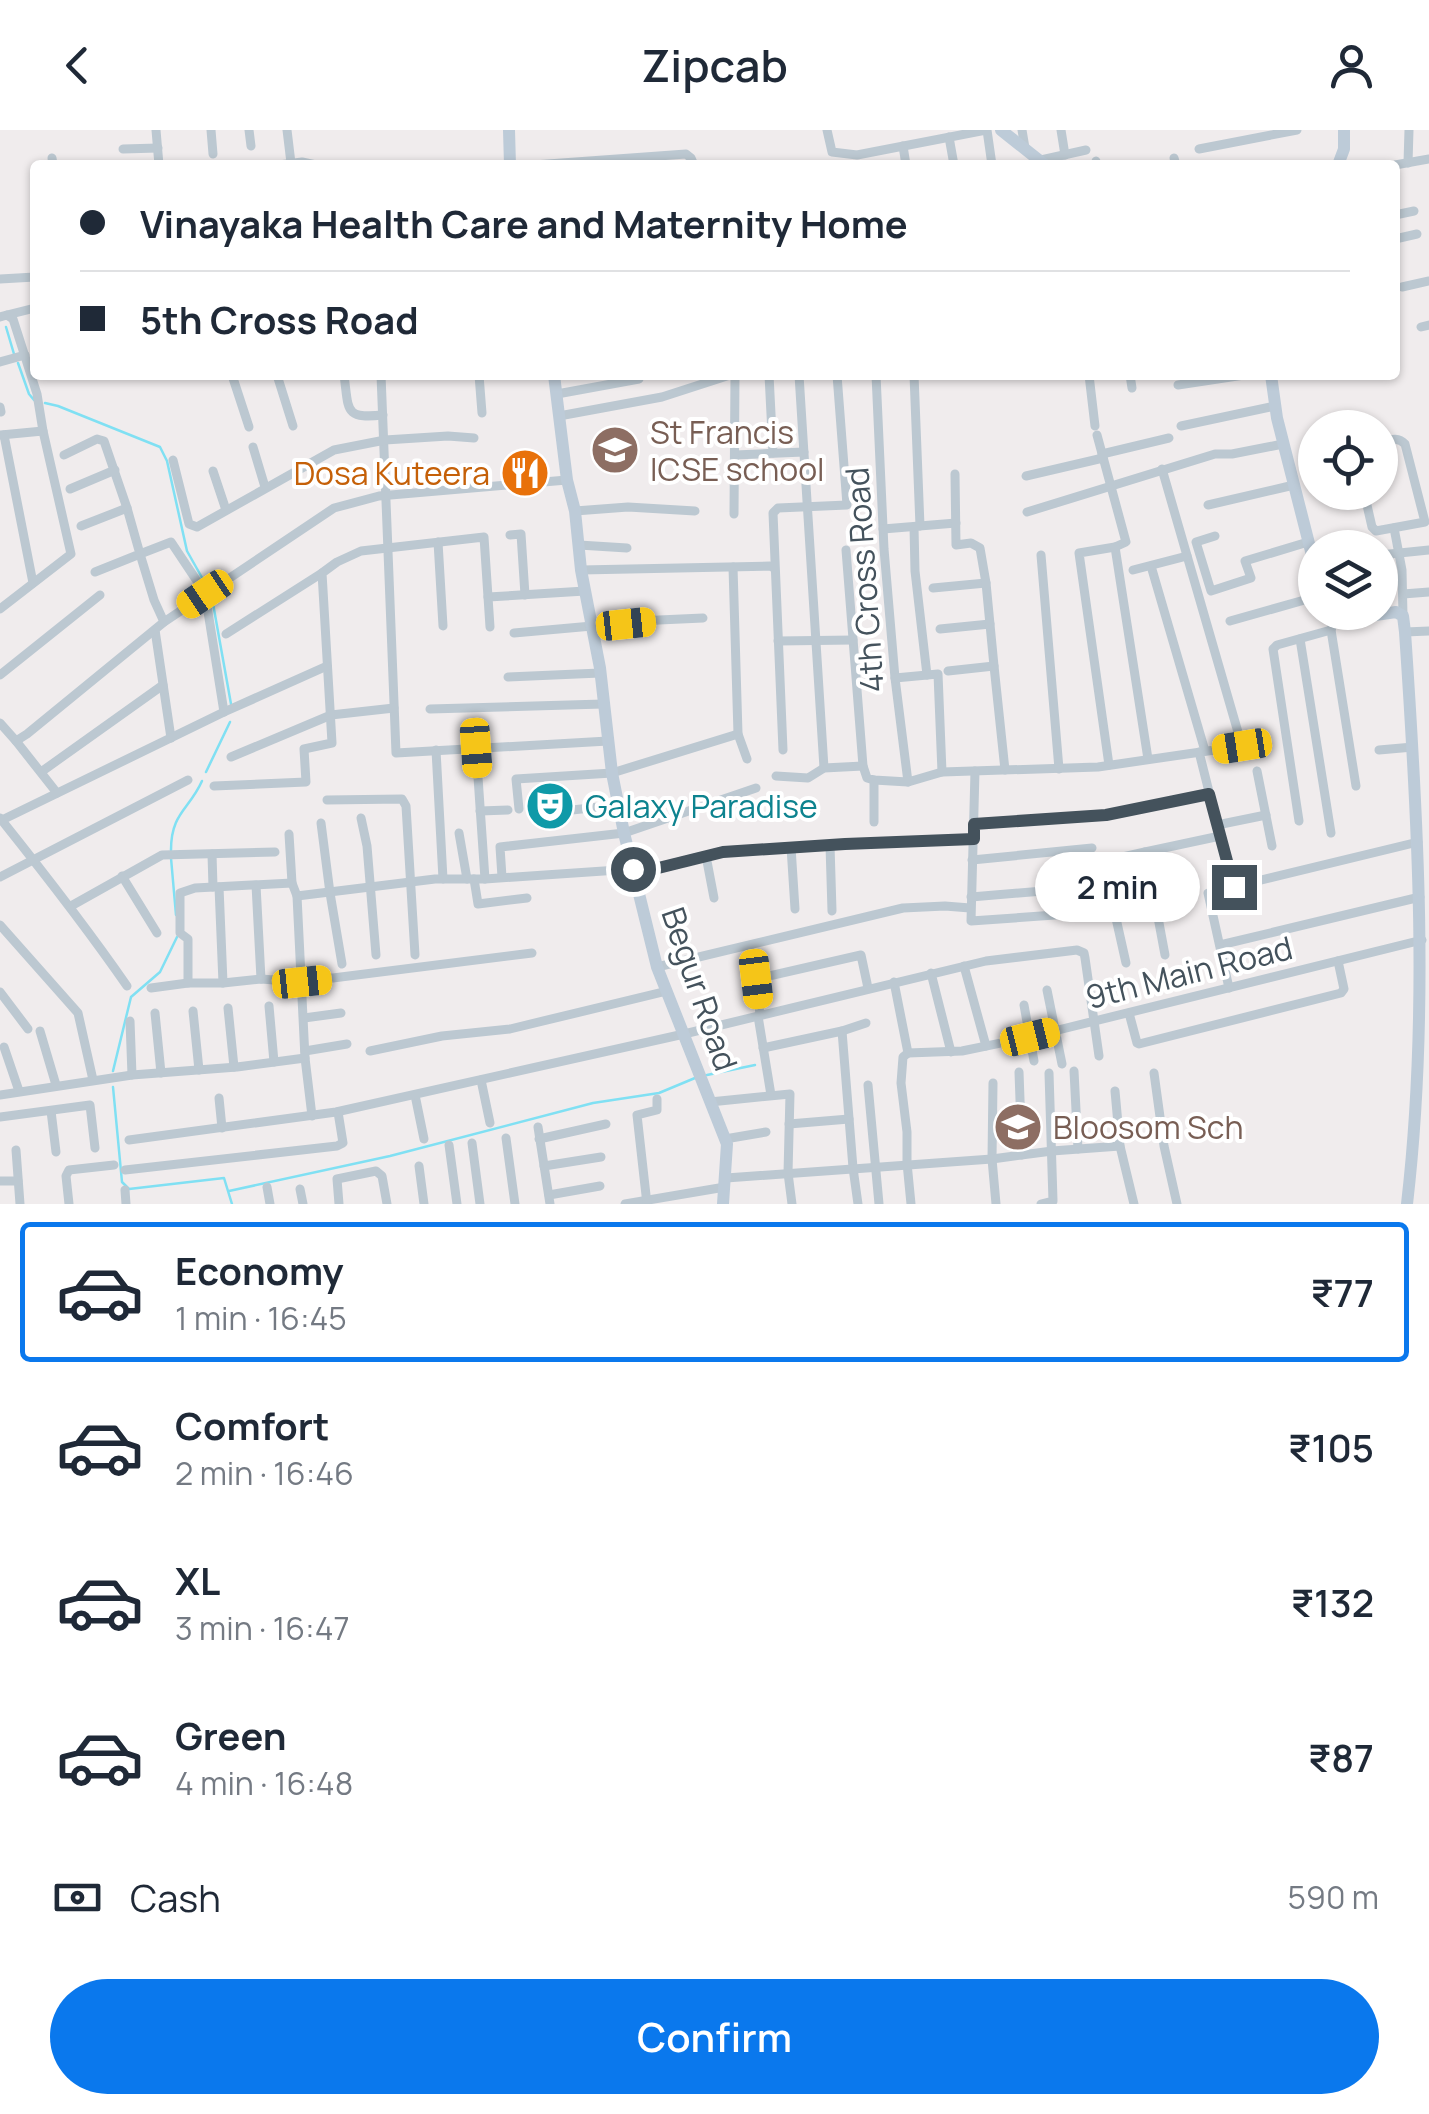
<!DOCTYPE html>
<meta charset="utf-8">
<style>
:root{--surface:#fff;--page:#f2f2f3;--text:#1f2937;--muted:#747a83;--line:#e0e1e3;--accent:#0a78ed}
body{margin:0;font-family:Manrope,sans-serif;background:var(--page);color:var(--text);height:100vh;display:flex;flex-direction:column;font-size:38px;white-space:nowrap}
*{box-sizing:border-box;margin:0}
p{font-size:32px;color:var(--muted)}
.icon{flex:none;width:55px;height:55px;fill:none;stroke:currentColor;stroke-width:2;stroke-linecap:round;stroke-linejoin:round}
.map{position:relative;height:1074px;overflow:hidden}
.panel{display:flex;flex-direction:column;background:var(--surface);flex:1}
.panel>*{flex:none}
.guide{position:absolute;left:30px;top:30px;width:1370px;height:220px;border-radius:10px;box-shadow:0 2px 8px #0004;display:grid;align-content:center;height:220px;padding:0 50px;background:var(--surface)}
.tools{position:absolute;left:1298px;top:280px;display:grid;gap:20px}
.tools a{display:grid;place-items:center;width:100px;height:100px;border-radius:50%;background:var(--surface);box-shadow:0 2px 8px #0004;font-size:50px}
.end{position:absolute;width:45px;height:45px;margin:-22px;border:12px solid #44525c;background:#fff;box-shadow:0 0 0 5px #fff}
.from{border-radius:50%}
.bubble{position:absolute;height:70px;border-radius:35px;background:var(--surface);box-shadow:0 2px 8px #0004;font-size:32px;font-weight:600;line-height:70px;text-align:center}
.car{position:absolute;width:30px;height:60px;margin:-30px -15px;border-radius:12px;box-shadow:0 0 8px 2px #0007;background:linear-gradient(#f5c518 24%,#345 0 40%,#f5c518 0 76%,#345 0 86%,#f5c518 0)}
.guide b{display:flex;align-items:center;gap:35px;height:95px;font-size:38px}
.guide b+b{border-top:2px solid var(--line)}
.guide i{width:25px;height:25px;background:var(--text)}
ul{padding:18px 0 0;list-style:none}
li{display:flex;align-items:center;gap:30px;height:140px;margin:0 20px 15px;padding:0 30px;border:5px solid transparent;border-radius:10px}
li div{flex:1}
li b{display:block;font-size:38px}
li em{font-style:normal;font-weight:600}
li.current{border-color:var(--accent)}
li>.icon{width:90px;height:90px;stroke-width:1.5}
.pay{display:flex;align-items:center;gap:25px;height:110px;padding:0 50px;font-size:38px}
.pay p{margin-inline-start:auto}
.primary-button{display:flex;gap:20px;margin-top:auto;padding:20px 50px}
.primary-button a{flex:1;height:115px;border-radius:60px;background:var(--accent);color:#fff;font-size:40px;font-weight:600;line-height:115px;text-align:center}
header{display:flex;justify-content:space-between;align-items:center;height:130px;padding:0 50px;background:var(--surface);font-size:45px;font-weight:600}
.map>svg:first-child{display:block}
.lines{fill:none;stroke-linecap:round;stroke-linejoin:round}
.stream{stroke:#80e0f3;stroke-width:2.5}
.street{stroke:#bcc8d1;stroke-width:9}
.secondary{stroke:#bdcbd8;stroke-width:12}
.route{stroke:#44525c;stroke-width:12}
.labels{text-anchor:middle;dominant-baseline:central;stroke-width:8;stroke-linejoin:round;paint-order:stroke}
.education-label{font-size:32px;fill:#785e54;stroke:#fff;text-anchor:start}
.food-label{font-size:32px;fill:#c56008;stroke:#fff;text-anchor:end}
.street-label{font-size:32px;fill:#44525c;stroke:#fff}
.culture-label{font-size:32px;fill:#0d838f;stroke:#fff;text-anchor:start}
</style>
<header><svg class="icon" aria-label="back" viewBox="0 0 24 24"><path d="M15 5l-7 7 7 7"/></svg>Zipcab<svg class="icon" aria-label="person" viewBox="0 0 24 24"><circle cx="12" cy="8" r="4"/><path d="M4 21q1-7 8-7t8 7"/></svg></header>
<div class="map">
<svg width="1429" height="1074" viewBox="0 0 1429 1074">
<rect width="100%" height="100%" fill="#f0eced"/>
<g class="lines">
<!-- stream -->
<g class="stream">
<path d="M6,197L14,224"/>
<path d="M18,233L29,264L34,270"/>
<path d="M45,273L58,276L160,317L167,331L187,421L205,453"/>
<path d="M212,468L231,574"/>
<path d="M206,642L230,592"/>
<path d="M171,720C171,683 189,680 202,651"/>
<path d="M171,728L176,785"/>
<path d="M113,941L131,867L160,842L177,807"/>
<path d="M707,945L755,935"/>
<path d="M113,957L122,1052L129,1059L224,1048L232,1074"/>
<path d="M229,1061L390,1026L593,973L659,963L695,948"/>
</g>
<!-- street -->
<g class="street">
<path d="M156,0L159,35"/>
<path d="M211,0L213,24"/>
<path d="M249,0L251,16"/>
<path d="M287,0L291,33"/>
<path d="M827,0L832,22L857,25L986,0"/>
<path d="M987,0L992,35"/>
<path d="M1022,0L1025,18"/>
<path d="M1061,0L1065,25"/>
<path d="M949,7L954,35"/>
<path d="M903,16L906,35"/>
<path d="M123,19L158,18"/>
<path d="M1199,19L1297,0"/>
<path d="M52,28L53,35"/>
<path d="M1174,28L1176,35"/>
<path d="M1041,30L1086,20"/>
<path d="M1096,31L1097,35"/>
<path d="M1408,33L1409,0"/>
<path d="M279,35L302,32L316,35"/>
<path d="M534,35L686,24L691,28L694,35"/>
<path d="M1395,35L1429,29"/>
<path d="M1395,85L1414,81"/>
<path d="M1395,109L1417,104"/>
<path d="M0,149L35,147"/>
<path d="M1402,157L1429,151"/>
<path d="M7,185L35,178"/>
<path d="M0,187L7,185L13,189L37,264L43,301L71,424L0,479"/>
<path d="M1421,197L1429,195"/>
<path d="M0,232L25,225"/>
<path d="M232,245L249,297"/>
<path d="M277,245L293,296"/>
<path d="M344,245C349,281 344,289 383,285"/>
<path d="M381,245L396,623L608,611"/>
<path d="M479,245L482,283"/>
<path d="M769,245L773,323"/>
<path d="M799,245L824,638"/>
<path d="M876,245L884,419L895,548L908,652"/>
<path d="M914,245L920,396"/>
<path d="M1089,245L1095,296"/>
<path d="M1130,245L1132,258"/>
<path d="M1178,255L1244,245"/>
<path d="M557,264L639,249"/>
<path d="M0,277L1,282"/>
<path d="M559,286L662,267L730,245"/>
<path d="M1181,296L1275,276"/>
<path d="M1,305L43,301"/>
<path d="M4,305L33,453"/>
<path d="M1097,305L1126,412L1115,417L1079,423L1109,635"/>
<path d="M253,317L265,357"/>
<path d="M1102,324L1169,308"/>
<path d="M64,325L97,309L104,311L127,378L140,424L95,442"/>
<path d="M735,325L804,322"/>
<path d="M173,330L189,394L197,397L334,320L385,310L448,306L474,308"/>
<path d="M213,341L226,380"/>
<path d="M1026,346L1103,328"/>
<path d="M70,359L115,340"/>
<path d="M1364,362L1372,397L1376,401L1425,392L1405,314C1398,306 1389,310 1380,312"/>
<path d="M1208,375L1294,355"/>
<path d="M575,381L628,377L695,381"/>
<path d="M1027,382L1215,324H1232L1283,314"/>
<path d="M734,384L735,245"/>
<path d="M81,396L127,378"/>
<path d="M914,397L915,441L927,545"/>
<path d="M1394,398L1402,440L1403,486"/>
<path d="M883,399L956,393"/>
<path d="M510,405L521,404L525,465"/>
<path d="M1215,406L1196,412L1211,461L1251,448L1245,431L1308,412"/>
<path d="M438,412L443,496"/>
<path d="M579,415L627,418"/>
<path d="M1115,417L1148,629"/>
<path d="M846,420L863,636L867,648L874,650L908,652L942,642L1098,637L1242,616L1162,339"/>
<path d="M1041,425L1059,639"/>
<path d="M1380,425L1429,420"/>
<path d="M1151,436L1205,621"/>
<path d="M733,437L738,604L747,629"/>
<path d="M581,440L770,436L774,438"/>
<path d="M1133,440L1187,426"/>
<path d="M933,458L986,453"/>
<path d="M1403,464L1429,462"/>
<path d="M488,467L585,461"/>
<path d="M1336,485L1331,500L1356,656"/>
<path d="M1230,491L1315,467"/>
<path d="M164,492L154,470L140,424L171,412L205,463L224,582"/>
<path d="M940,499L990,494"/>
<path d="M155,500L171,608"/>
<path d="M1405,502L1429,501"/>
<path d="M514,503L659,490L703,488"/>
<path d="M226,504L322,443"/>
<path d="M1300,509L1331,703"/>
<path d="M778,511L853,510"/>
<path d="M994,536L1005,640"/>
<path d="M948,541L994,536L986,453L980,418L971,413L956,415L955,344"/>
<path d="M0,545L100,465"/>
<path d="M508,547L600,543"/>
<path d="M895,548L938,544L942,642"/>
<path d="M430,579L603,574"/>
<path d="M0,593L16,611L27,604L164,492L334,378L379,366L567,350"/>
<path d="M16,611L57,663"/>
<path d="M476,618L485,749"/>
<path d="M436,620L443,749"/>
<path d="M783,620L773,383L778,378L847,375L837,245"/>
<path d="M1379,620L1413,617"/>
<path d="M1199,622L1233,757"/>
<path d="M231,627L331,585L394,578"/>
<path d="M975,641L971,791L1083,783L1154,766L1145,722L1220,706"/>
<path d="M1257,641L1272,716"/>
<path d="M41,642L163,555"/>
<path d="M776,646L808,648L824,638L863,636"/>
<path d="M874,650V692"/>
<path d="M214,656L306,652L304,619L332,613L322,443L337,432L361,421L484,407L490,497"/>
<path d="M327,670L402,669L406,676L415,825"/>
<path d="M519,679L516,649L612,643L738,604"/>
<path d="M572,680L618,675"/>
<path d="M480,681L508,680"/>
<path d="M0,688C44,743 87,798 127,856"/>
<path d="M361,688L367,716L376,825"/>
<path d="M2,690L224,582L327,536"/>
<path d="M1299,691L1273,519L1277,515L1331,500"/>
<path d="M321,693L330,763L342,834"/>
<path d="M974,693L1106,685L1209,664"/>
<path d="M1217,695L1266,685"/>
<path d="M459,703L467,749"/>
<path d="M289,704L292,753"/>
<path d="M830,715L832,781"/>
<path d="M791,717L795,779"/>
<path d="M212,724L213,757"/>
<path d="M706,726L714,768"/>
<path d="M972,730L1092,718"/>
<path d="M1096,733L1145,722"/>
<path d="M634,743L723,721L845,714L973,709"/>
<path d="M122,746L157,803"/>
<path d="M0,747L188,650"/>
<path d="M502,747L500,717L624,703L756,658"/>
<path d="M474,749L478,774L527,768"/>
<path d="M256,755L261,849"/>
<path d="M219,757L223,853"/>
<path d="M297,766L435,749H485L633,739"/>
<path d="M1154,766L1165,825"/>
<path d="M971,767L1091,757"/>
<path d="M1113,775L1126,833"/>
<path d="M71,776L162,725L275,722"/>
<path d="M0,795L78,883L93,950"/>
<path d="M1220,815L1420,767"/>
<path d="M964,836L986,916"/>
<path d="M657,837L903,778L945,776L970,778"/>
<path d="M931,843L951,922"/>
<path d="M894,852L908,923L903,927L901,953L907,1002V1033L911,1074"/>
<path d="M188,853V809L180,803V763L195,758L292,753L297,766L305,928L312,986"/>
<path d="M151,858L188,853H223L261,849L301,852L532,823"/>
<path d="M1229,858L1208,763L1418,712"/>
<path d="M1047,860L1062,934"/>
<path d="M0,862L28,899"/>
<path d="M1024,875L1034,931"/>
<path d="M269,876L274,932"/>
<path d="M228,878L234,937"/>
<path d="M193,881L199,940"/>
<path d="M155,883L161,943"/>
<path d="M1129,883L1137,913L1139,914L1341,863L1344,859L1338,831"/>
<path d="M760,885L756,849L861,825L868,858"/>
<path d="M758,886L771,965"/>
<path d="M304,888L341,883"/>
<path d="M130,891L132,945"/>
<path d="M40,901L56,955"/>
<path d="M842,901L866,893"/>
<path d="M4,917L19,961"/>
<path d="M763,918L842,901L853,1038L858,1074"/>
<path d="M305,921L347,914"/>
<path d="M370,921L442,906L510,899L667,861"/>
<path d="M908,923L962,921L1030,907L1422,810"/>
<path d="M1074,941L1078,1019"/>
<path d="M1019,942L1022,1025"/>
<path d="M1154,943L1164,1016L1177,1074"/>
<path d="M481,950L490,993"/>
<path d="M993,953L992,1029L996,1074"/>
<path d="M868,955L879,1074"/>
<path d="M1115,961L1120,1016L1134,1074"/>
<path d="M0,965L132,945L237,937L305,928"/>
<path d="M415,965L424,1009"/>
<path d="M219,968L222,998"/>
<path d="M710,972L790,964L788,1043L792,1074"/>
<path d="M51,981L56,1022"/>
<path d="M0,987L90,975L95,1018"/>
<path d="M789,994L849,989"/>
<path d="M538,997L550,1074"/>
<path d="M506,1008L515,1074"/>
<path d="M539,1009L606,994"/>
<path d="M725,1009L766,1002"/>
<path d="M129,1010L336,982L684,904L986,831L1077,820L1084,823L1085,828L1099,926"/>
<path d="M472,1013L480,1074"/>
<path d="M449,1015L457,1074"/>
<path d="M16,1020L20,1074"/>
<path d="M419,1036L424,1074"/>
<path d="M544,1036L601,1027"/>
<path d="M125,1040L337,1016L343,1013L338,982"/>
<path d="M726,1048L992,1029L1052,1021L1120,1016"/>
<path d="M0,1051H18"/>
<path d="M267,1057L270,1074"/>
<path d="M300,1059L303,1074"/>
<path d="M125,1060L126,1074"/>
<path d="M549,1065L600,1056"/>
<path d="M69,1074L66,1046L69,1040L114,1035"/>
<path d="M339,1074L337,1049L376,1041L382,1046L387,1074"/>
<path d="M625,1074L725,1057"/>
<path d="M647,1074L637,985L657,980V969"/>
<path d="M1041,1074L1053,1071L1049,943"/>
</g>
<!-- secondary -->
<g class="secondary">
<path d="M509,0L510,35"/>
<path d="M1001,0L1045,35"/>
<path d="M1338,35L1344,19V0"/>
<path d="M554,245L567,350L575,381L581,440L600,538L612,643L624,703L657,837L727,1014L723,1074"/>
<path d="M1271,245L1277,288L1315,437"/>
<path d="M1334,482L1341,490L1396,482L1403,486L1405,502C1418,693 1429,884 1407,1074"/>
</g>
</g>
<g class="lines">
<!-- route -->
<path class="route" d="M633,739L634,744L723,722L845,714L974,709V694L1106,685L1209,664L1234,757"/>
</g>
<!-- icons -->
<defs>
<g id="school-disc" transform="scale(2.5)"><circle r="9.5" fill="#8d6e63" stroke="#fff"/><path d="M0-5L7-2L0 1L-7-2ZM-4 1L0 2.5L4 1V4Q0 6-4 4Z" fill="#fff"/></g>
<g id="restaurant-disc" transform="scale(2.5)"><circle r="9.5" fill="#e8710a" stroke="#fff"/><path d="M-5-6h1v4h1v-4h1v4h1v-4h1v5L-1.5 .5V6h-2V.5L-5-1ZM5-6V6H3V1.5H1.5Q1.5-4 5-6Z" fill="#fff"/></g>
<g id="theatre-disc" transform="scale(2.5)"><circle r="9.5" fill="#0f9aa8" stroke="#fff"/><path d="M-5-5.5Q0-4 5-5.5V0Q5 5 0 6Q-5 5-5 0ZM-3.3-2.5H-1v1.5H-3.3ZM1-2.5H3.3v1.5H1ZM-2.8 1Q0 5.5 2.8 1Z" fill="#fff"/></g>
</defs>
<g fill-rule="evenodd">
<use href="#school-disc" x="615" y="320"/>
<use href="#restaurant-disc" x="525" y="343"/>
<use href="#theatre-disc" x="550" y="676"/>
<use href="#school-disc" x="1018" y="997"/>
</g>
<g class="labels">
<!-- education labels -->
<g class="education-label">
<text x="650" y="302">St Francis<tspan x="650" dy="37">ICSE school</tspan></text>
<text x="1053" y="997">Bloosom Sch</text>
</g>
<!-- food labels -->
<g class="food-label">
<text x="490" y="343">Dosa Kuteera</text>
</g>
<!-- street labels -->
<g class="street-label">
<text transform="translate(864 450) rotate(-94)">4th Cross Road</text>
<text transform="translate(1189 842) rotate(-14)">9th Main Road</text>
<text transform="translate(700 859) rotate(71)">Begur Road</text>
</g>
<!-- culture labels -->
<g class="culture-label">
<text x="585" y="676">Galaxy Paradise</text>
</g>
</g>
</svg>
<div class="tools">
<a><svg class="icon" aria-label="locate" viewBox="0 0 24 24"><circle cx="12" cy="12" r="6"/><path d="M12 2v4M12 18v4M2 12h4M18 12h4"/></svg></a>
<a><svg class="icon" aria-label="layers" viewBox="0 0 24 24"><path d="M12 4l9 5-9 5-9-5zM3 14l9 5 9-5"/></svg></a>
</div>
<i class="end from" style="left:633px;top:739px"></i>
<i class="end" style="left:1234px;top:757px"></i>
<div class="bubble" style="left:1035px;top:722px;width:165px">2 min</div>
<i class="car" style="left:205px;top:464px;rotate:236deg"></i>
<i class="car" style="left:626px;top:494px;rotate:84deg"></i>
<i class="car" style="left:1242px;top:616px;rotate:261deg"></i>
<i class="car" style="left:476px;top:618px;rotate:176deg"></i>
<i class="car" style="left:756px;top:849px;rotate:173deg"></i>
<i class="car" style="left:302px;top:852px;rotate:84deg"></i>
<i class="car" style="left:1030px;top:907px;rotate:76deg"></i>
<div class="guide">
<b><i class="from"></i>Vinayaka Health Care and Maternity Home</b>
<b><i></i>5th Cross Road</b>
</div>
</div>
<section class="panel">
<ul>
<li class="current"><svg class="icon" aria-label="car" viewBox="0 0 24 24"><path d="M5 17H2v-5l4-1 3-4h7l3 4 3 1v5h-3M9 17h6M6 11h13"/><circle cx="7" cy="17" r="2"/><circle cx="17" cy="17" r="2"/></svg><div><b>Economy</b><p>1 min · 16:45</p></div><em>₹77</em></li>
<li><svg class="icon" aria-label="car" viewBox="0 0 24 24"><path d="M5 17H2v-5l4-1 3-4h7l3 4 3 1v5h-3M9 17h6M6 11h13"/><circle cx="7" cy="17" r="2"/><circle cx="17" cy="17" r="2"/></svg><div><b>Comfort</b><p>2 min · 16:46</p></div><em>₹105</em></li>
<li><svg class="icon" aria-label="car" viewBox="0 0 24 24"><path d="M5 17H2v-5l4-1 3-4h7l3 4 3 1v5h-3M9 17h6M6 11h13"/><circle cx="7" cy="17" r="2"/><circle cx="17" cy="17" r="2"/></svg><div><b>XL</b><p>3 min · 16:47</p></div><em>₹132</em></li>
<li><svg class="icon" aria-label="car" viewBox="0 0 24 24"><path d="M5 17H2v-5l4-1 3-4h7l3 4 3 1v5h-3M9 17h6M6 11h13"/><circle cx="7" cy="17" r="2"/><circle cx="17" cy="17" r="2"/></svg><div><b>Green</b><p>4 min · 16:48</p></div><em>₹87</em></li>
</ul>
<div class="pay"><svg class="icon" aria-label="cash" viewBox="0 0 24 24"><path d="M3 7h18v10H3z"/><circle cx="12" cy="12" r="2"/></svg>Cash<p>590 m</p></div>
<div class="primary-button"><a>Confirm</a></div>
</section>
